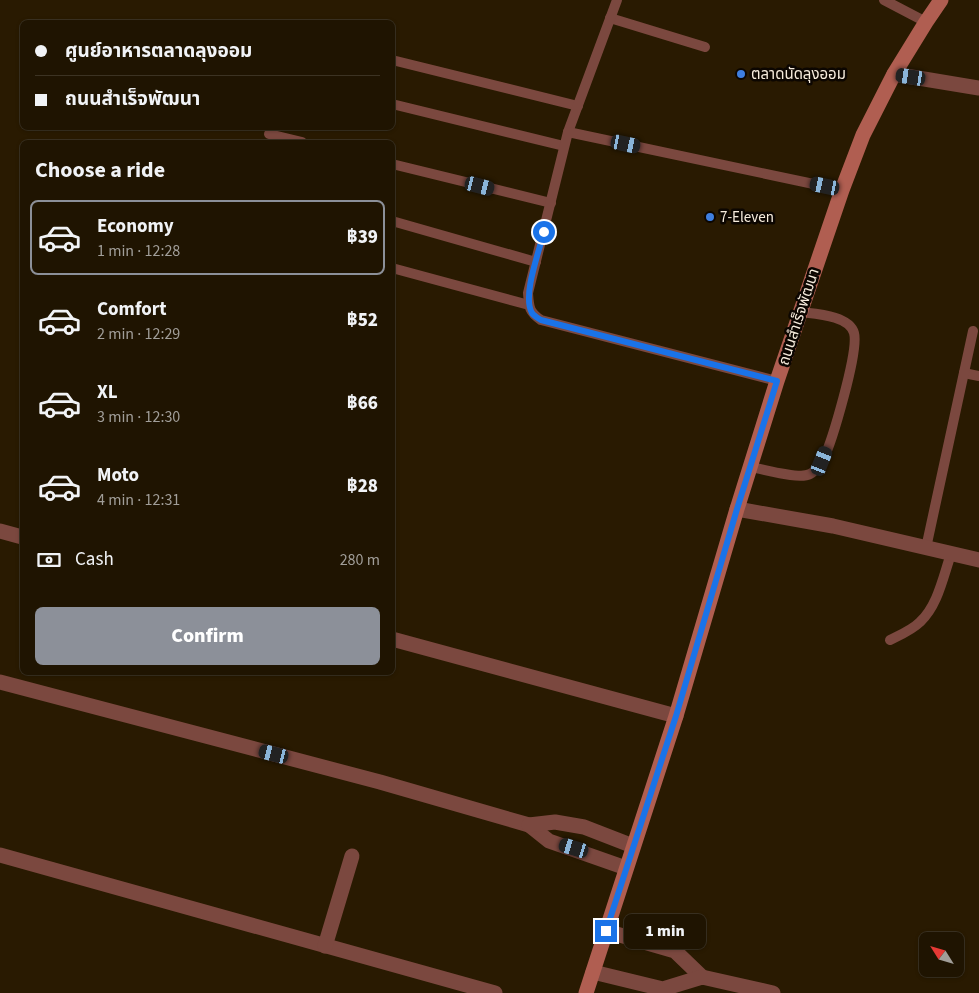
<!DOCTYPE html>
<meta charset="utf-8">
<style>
:root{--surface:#1f1401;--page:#2c2110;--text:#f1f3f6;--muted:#a19e99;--line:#3c3323;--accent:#8c9099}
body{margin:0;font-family:"Source Sans 3","Noto Sans Thai",sans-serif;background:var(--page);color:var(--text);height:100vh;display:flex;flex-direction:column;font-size:19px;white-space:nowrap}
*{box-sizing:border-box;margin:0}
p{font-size:16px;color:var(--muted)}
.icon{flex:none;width:28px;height:28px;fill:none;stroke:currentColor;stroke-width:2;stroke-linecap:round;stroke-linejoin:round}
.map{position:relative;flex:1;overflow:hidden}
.sheet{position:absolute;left:20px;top:140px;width:375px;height:535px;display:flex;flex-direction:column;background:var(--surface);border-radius:8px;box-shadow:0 1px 4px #0004,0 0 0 1px var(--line)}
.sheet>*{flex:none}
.banner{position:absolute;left:20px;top:20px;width:375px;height:110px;border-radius:8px;box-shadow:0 1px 4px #0004,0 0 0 1px var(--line);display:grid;align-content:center;height:110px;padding:0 15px;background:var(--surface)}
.needle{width:32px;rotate:307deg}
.buttons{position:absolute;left:919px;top:932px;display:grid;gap:10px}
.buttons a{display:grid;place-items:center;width:45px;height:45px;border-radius:8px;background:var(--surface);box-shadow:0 1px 4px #0004,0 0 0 1px var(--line);font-size:25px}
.end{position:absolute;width:22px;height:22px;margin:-11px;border:6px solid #1a73e8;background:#fff;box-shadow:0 0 0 2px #fff}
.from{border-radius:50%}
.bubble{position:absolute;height:35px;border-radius:8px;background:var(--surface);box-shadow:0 1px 4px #0004,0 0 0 1px var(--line);font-size:16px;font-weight:800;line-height:35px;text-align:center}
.car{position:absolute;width:15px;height:30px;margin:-15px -8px;border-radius:6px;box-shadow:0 0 4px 1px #0007;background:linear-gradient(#222 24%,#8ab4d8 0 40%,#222 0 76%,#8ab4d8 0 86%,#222 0)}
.banner b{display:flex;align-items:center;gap:18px;height:48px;font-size:19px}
.banner b+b{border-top:1px solid var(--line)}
.banner i{width:12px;height:12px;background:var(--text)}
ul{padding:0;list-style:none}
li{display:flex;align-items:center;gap:15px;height:75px;margin:0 10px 8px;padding:0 5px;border:2px solid transparent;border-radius:8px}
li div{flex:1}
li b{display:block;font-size:19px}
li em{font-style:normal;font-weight:800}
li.current{border-color:var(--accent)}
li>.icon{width:45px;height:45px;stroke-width:1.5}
h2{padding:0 15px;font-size:22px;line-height:60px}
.pay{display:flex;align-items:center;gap:12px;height:55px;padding:0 15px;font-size:19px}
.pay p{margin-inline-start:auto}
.primary-button{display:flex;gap:10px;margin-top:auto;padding:10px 15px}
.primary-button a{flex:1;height:58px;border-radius:8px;background:var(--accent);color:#fff;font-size:20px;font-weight:800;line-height:58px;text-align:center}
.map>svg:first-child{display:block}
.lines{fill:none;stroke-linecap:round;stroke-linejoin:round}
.lane{stroke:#7b483f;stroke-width:10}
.street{stroke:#7b483f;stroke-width:15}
.secondary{stroke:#b05e51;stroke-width:15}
.route{stroke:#1a73e8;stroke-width:6}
.shop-dot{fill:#3f7fe0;stroke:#0c0601;stroke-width:2}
.labels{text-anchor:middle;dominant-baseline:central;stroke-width:5;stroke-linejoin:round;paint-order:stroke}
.poi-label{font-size:15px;fill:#f7ecdd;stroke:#0c0601;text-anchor:start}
.street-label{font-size:15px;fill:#f7ecdd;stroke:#0c0601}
</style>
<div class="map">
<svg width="979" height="993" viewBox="0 0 979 993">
<rect width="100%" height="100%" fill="#291a01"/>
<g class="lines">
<!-- lane -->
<g class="lane">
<path d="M884,0L926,22"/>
<path d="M610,18L705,47"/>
<path d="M392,60L578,106"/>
<path d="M392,104L564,146"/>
<path d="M568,132L617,0"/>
<path d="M269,134L302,142"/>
<path d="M392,164L551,203"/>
<path d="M392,221L536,262"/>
<path d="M392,268L529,305"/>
<path d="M964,373L979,376"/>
<path d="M777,381L541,320C529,312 529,307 528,293L568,132L842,190"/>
<path d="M750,467C764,469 799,480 810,474C815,472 820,464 823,460C832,442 859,351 854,333C849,315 815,314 800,312"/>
<path d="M926,548L973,331"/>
<path d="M890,640C900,635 912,630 920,622C938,605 943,577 951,554"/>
</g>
<!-- street -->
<g class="street">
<path d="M894,74L979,88"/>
<path d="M737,509L833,526L979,560"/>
<path d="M0,531L22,537"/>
<path d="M392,639L676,716"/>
<path d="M0,682L380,782L529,825L549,841L626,868"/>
<path d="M529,825L555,822L584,827L633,846"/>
<path d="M0,855L495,993"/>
<path d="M606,931L675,951L702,977"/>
<path d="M325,946L352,856"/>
<path d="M593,972L663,989L702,977L773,993"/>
</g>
<!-- secondary -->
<path class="secondary" d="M586,993L676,716L737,509L777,381L842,190L863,135L894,74L926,22L941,0"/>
</g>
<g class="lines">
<!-- route -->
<path class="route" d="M544,232C539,252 522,296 532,313C534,316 538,318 541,320L777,381L737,509L676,716L606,931"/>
</g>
<!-- markers -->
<g class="shop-dot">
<circle cx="741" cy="74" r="5"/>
<circle cx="710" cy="217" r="5"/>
</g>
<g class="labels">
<!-- poi labels -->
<g class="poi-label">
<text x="751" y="74">ตลาดนัดลุงออม</text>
<text x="720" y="217">7-Eleven</text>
</g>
<!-- street labels -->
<g class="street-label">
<text transform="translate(799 317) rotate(-72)">ถนนสำเร็จพัฒนา</text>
</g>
</g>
</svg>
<div class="buttons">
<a><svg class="needle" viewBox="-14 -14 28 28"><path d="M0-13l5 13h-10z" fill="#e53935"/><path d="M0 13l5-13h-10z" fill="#a19e99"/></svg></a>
</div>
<i class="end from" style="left:544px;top:232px"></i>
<i class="end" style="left:606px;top:931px"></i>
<div class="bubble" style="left:624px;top:914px;width:82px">1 min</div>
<i class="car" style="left:911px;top:77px;rotate:279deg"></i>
<i class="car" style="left:626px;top:144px;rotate:102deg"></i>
<i class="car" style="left:480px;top:186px;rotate:104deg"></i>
<i class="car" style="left:825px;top:186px;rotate:282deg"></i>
<i class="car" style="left:822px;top:461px;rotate:22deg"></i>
<i class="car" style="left:274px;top:754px;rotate:284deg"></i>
<i class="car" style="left:574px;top:848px;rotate:287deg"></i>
<div class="banner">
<b><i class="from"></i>ศูนย์อาหารตลาดลุงออม</b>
<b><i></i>ถนนสำเร็จพัฒนา</b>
</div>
<section class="sheet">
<h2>Choose a ride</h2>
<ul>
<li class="current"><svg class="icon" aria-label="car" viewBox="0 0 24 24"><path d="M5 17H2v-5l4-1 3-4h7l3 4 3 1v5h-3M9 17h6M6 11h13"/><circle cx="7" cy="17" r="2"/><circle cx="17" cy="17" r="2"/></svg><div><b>Economy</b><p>1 min · 12:28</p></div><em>฿39</em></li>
<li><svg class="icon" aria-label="car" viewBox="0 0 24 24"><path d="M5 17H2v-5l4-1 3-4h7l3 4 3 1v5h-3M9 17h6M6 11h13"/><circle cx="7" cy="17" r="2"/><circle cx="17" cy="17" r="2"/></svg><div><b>Comfort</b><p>2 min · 12:29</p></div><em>฿52</em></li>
<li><svg class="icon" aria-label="car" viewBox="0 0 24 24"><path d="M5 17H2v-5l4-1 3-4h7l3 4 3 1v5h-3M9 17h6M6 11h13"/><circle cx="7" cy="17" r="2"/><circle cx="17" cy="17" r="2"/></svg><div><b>XL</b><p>3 min · 12:30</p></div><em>฿66</em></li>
<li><svg class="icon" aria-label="car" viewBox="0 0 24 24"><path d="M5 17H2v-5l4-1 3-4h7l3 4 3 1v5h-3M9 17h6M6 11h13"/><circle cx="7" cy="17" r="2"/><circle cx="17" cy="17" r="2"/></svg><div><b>Moto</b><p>4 min · 12:31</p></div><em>฿28</em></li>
</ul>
<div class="pay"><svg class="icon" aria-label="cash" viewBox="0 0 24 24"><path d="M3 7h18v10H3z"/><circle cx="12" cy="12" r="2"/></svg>Cash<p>280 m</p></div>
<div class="primary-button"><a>Confirm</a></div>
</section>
</div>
